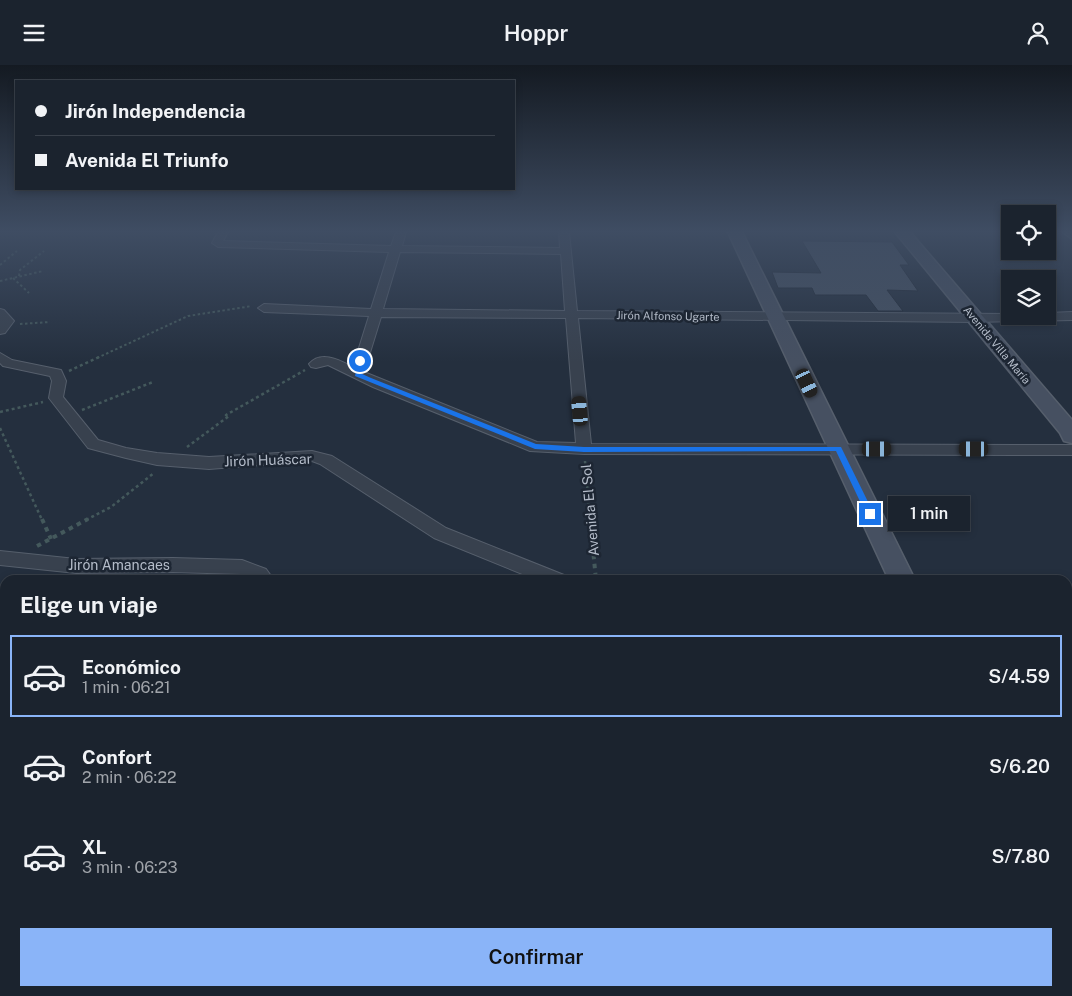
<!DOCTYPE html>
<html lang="es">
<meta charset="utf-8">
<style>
:root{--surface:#1b232e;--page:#242b36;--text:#f1f3f6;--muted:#a0a4aa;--line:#39404a;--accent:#8ab4f8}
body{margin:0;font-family:"Public Sans",sans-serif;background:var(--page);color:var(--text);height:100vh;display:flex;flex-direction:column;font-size:19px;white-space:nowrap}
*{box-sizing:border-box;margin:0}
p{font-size:16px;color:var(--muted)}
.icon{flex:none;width:28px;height:28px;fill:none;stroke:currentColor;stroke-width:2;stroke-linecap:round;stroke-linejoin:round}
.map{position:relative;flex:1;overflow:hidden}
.panel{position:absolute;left:0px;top:510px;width:1072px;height:421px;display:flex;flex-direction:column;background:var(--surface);border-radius:15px 15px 0 0;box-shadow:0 2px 8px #0003,0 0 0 1px var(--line)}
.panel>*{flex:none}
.top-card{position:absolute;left:15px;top:15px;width:500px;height:110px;border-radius:0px;box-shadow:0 2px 8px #0003,0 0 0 1px var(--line);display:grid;align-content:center;height:110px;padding:0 20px;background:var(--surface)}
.fabs{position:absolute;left:1001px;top:140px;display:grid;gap:10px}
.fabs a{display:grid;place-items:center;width:55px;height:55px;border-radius:0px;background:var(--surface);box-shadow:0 2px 8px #0003,0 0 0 1px var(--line);font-size:25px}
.end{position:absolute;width:22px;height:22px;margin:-11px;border:6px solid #1a73e8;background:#fff;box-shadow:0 0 0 2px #fff}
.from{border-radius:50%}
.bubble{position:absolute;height:35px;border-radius:0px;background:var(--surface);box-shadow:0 2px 8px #0003,0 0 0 1px var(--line);font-size:16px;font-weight:600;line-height:35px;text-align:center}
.car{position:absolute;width:15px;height:30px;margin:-15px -8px;border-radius:6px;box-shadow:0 0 4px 1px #0007;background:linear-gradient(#222 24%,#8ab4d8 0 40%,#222 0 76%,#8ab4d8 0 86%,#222 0)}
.top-card b{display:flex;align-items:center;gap:18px;height:48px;font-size:19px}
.top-card b+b{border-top:1px solid var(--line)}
.top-card i{width:12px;height:12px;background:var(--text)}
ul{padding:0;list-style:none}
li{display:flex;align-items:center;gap:15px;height:82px;margin:0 10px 8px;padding:0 10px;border:2px solid transparent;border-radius:0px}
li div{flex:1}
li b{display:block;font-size:19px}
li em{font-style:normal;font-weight:600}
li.on{border-color:var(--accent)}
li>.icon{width:45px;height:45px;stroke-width:1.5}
h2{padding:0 20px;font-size:22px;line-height:60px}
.button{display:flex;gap:10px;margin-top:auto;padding:10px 20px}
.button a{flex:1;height:58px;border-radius:0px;background:var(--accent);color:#111;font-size:20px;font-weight:600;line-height:58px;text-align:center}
header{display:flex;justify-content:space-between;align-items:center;height:65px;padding:0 20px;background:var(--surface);font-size:22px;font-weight:600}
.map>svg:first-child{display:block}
.building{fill:#455162;stroke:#1f2835}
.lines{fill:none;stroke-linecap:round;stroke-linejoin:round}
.street-casing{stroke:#565f6c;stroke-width:2}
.secondary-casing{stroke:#565f6c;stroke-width:3}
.path-far3{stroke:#44595c;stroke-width:2;stroke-dasharray:2.5 2.5;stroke-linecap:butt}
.path-far2{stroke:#44595c;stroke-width:2.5;stroke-dasharray:3 3;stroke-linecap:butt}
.path-far1{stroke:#44595c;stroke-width:4;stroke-dasharray:4.5 4.5;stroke-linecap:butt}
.path{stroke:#44595c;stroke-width:4.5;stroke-dasharray:5.5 5.5;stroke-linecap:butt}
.street{fill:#38414e;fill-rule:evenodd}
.secondary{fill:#465061;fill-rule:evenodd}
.route{fill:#1a73e8}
.labels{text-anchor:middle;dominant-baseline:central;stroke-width:5;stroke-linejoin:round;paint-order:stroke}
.far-street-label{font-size:11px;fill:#b4bcc9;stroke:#1d2633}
.street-label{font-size:14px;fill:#b4bcc9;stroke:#1d2633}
</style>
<header><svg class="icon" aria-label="menu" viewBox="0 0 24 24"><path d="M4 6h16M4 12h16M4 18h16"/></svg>Hoppr<svg class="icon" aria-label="person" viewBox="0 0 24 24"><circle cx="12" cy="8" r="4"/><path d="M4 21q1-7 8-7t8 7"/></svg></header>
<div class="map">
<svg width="1072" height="931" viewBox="0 0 1072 931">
<rect width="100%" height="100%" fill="#242f3e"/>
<!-- building -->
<path class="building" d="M802,176L892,177L909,200H900L918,226L887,225L903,246H878L866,230H815L812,223H778L772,207L821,208Z"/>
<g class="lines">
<!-- street casing -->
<g class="street-casing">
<g id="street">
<path d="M218,167H228L223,176L391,181L396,167H406L402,181L560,183L559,167H569L577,246L1010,249V251H1048V248L1072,247V255L974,257L578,253L591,379L1072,380V390L584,389L530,386L373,322L328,300L316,303L311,302L309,299C321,285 339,295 353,302L369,251L264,247L258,243L264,239L371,244L389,187L218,182L212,178ZM400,187L561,189L565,246L383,244ZM381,252L566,253L576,378L537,377L364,307Z"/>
<path d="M1062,167H1072V174Z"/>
<path d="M0,244L4,245L14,256L5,268L0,269Z"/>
<path d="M0,288L12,295L61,305L66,316L63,332L98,375L126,383L157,388L209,392L312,386L332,391L446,463L564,510L566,515H537L434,473L320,399L312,396L209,404L157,400L126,393L88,383L49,333L52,316L50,311L3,301L0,298Z"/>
<path d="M0,486L76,494L173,493L242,495L266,504L274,515H253L241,509L173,507L76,508L0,500Z"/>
<rect x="0" y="591" width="5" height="18"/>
<path d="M1068,864L1072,866V901L1068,899Z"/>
<path d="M360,926H391L393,931H362Z"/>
<path d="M966,926H1006L1008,931H968Z"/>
</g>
</g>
<!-- secondary casing -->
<g class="secondary-casing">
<g id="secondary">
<path d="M728,167H742L915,515H889Z"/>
<path d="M895,167H910L1072,355V378L1064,376L1060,368Z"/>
<path d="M1072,587V615H1068V588Z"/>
</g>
</g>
<!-- path-far3 -->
<g class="path-far3">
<path d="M0,200L17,186"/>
<path d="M19,211L20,205L44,186"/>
<path d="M13,213L29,228"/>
<path d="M0,216L43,206"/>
<path d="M20,259L50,257"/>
<path d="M97,293L188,251L252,241"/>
</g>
<!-- path-far2 -->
<g class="path-far2">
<path d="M69,306L99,292"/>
<path d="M82,345L153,317"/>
<path d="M0,347L43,337"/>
<path d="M0,363L42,455"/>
<path d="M187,382L229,351L226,350L305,305"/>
<path d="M585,396L590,455"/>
<path d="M86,455L111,442L154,408"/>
</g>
<!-- path-far1 -->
<g class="path-far1">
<path d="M42,454L51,474"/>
<path d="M590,454L596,515"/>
<path d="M37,481L88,454"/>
<path d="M0,544H5"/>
<path d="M0,657L5,658"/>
</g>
<!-- path -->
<g class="path">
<path d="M110,926L113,931"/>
<path d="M235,926L239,931"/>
<path d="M793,926V931"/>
<path d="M332,931L336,926"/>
<path d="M538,931L541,926"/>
</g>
<!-- street -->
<use href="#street" class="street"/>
<!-- secondary -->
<use href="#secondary" class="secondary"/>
</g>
<!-- sky -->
<linearGradient id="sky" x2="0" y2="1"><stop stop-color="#141a22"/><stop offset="0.56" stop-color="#3f4d63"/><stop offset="1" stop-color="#3f4d63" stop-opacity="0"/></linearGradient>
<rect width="1072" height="297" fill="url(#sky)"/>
<!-- route -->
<path class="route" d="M358,295L363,296L360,308L371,313L536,379L584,382H841L874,449L873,451H867L836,386L584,387L535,384L355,311Z"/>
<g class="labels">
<!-- far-street labels -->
<g class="far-street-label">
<text transform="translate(668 251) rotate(1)">Jirón Alfonso Ugarte</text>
<text transform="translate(997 280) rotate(50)">Avenida Villa María</text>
</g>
<!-- street labels -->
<g class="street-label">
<text transform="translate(268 395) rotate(-2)">Jirón Huáscar</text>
<text transform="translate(590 445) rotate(-95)">Avenida El Sol</text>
<text x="119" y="500">Jirón Amancaes</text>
</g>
</g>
</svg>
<div class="fabs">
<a><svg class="icon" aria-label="locate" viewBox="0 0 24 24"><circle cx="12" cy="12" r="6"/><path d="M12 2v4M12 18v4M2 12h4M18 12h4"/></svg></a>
<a><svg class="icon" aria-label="layers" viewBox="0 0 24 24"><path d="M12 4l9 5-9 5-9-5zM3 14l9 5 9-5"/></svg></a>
</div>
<i class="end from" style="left:360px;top:296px"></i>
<i class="end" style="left:870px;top:449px"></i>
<div class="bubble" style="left:888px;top:431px;width:82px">1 min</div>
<i class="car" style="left:807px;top:318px;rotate:155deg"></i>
<i class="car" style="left:580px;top:346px;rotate:355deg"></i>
<i class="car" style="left:877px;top:384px;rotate:90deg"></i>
<i class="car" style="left:974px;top:384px;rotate:270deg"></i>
<div class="top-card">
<b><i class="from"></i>Jirón Independencia</b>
<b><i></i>Avenida El Triunfo</b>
</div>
<section class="panel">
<h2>Elige un viaje</h2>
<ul>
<li class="on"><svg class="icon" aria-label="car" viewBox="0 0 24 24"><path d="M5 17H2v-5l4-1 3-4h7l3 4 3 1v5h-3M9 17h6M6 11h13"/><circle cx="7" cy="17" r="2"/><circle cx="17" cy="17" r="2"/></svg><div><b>Económico</b><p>1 min · 06:21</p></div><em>S/4.59</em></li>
<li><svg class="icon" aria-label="car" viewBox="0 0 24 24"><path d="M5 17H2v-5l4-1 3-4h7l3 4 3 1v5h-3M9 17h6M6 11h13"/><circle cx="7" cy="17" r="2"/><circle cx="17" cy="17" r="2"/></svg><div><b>Confort</b><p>2 min · 06:22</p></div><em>S/6.20</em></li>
<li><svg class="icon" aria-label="car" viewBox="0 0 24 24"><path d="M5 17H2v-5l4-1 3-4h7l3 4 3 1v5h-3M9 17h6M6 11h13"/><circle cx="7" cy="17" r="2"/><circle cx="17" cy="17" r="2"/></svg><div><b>XL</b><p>3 min · 06:23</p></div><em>S/7.80</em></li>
</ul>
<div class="button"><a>Confirmar</a></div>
</section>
</div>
